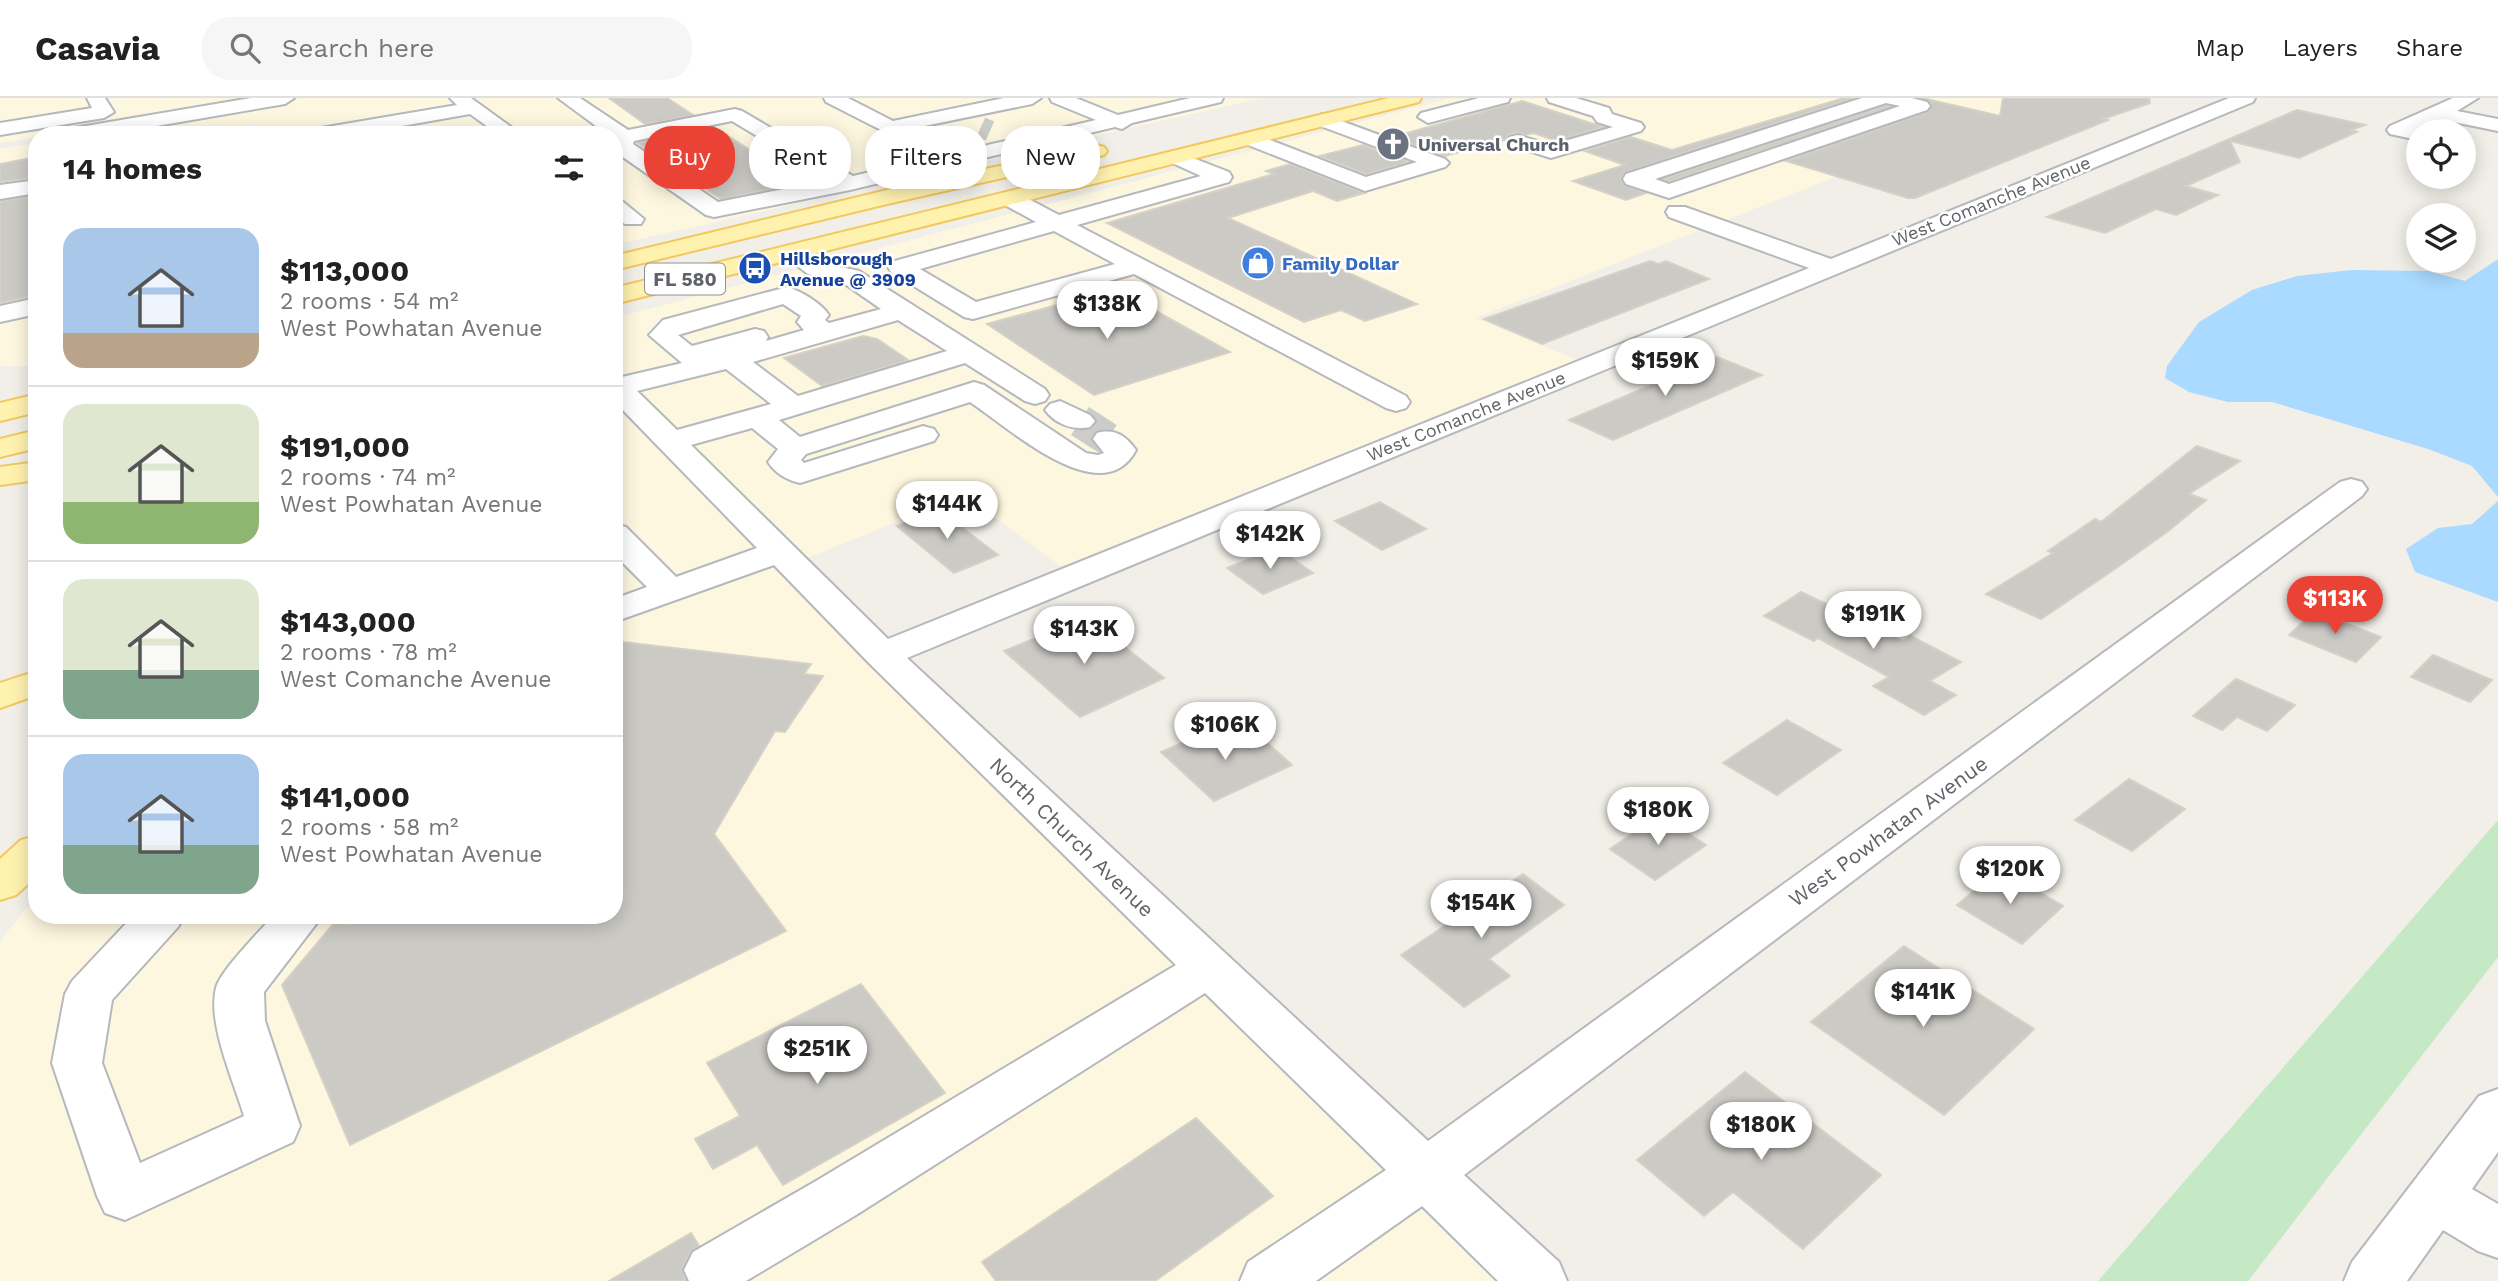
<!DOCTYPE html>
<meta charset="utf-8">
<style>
:root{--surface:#fff;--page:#f6f6f6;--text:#222;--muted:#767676;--line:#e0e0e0;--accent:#ea4335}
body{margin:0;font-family:"Work Sans",sans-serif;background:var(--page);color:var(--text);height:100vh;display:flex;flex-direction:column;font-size:26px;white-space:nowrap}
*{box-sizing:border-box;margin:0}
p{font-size:23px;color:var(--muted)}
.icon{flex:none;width:38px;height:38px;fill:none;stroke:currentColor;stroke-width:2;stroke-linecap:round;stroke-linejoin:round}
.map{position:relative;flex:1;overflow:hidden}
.drawer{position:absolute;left:28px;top:28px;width:595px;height:798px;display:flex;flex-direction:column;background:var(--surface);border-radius:28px;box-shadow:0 4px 18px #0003}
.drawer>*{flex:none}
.banner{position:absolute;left:644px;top:28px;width:665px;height:63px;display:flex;gap:14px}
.controls{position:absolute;left:2406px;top:21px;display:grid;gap:14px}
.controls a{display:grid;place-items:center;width:70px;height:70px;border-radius:50%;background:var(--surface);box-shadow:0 4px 18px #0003;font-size:35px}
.price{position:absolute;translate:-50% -60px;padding:0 16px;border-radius:24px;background:#fff;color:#222;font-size:23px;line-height:46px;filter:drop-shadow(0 2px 4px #0008)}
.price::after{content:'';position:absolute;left:50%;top:42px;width:21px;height:16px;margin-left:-10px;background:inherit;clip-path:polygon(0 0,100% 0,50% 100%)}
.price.active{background:var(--accent);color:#fff}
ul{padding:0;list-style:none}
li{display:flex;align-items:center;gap:21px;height:175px;padding:0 35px}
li+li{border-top:2px solid var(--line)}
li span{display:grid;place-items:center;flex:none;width:196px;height:140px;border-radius:21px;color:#555}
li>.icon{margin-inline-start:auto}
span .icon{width:84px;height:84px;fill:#fffc;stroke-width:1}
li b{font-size:30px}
h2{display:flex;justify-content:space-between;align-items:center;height:84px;padding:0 35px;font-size:30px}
.chip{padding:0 24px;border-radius:28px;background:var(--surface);box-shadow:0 4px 18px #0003;font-size:24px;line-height:63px}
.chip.active{background:var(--accent);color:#fff}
header{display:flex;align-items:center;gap:42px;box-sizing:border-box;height:98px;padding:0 35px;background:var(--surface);border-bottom:2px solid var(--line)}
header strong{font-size:33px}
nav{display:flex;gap:38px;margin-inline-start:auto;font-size:24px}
.search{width:490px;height:63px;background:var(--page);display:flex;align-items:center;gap:18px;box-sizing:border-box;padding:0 24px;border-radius:28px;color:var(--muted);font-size:26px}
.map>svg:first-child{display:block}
.commercial{fill:#fef7e0}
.green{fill:#c5e8c5}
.water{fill:#aadaff}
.building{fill:#cccac5;stroke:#d6d1c6;stroke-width:2}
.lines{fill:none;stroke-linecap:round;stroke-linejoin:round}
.minor-tunnel-far1{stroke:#ccccc8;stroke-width:21;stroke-dasharray:21 10;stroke-linecap:butt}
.minor-tunnel{stroke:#ccccc8;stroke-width:33;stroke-dasharray:33 17;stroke-linecap:butt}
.minor-casing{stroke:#b5b8bc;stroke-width:4}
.major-casing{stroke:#f2c960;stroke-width:4}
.minor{fill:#fff;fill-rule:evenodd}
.major{fill:#fff2af;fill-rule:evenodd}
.labels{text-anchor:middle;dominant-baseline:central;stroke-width:5;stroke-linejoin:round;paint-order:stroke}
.far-worship-label{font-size:18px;font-weight:bold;fill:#5b616d;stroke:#fff;text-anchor:start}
.far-street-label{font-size:18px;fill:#5f6368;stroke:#fff}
.far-transit-label{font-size:18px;font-weight:bold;fill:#164399;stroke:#fff;text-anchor:start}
.far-shop-label{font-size:18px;font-weight:bold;fill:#366cbe;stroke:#fff;text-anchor:start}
.shield{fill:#fff;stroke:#8f9295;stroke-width:2}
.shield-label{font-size:19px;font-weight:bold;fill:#5f6368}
.street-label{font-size:21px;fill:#5f6368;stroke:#fff}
</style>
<header>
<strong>Casavia</strong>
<div class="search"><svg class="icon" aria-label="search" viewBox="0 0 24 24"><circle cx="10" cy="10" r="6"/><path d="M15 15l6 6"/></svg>Search here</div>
<nav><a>Map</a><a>Layers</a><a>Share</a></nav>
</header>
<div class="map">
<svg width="2498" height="1183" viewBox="0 0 2498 1183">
<rect width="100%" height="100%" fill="#f1efe8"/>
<g class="commercial">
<path d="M0,0H268L37,37V39L0,45Z"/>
<path d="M302,0H1262L614,147V37H86Z"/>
<path d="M1451,0H2047L1904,52L1476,220L1577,262L1063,470L964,396L808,460L614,269V220Z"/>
<path d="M37,45V268H0V51Z"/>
<path d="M614,305L855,554L1501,1183H0V844L21,816L37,801V817H614Z"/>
</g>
<path class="green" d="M2498,722V859L2248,1183H2098Z"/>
<g class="water">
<path d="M2498,161V399L2472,368L2428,351L2272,304H2228L2189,294L2165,280L2167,268L2199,224L2252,192L2297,178L2351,172L2428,173L2465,183Z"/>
<path d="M2498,403V504L2415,474L2406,451L2438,430L2472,426Z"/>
</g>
<g class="building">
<path d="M609,0H667L693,17L645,26Z"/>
<path d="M1844,0H1853L1625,74L1621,80L1624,87L1646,95L1626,102L1573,83L1625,67L1585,53L1631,39L1672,52Z"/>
<path d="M1922,0L2000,18L2003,0H2149L2150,5L2103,21L2108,22L1915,100H1908L1786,63L1928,14L1932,6Z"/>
<path d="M1522,3L1603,29L1556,43L1534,35L1525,37L1516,34L1509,36L1505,42L1445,58L1393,39Z"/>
<path d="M1886,8L1890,9L1669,83L1663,81Z"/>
<path d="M2297,12L2365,27L2351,32L2357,34L2299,60L2230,43L2240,64L2186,88L2218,97L2176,117L2156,111L2105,135L2047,119Z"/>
<path d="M714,29L802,85L721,101L638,45Z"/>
<path d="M1363,47L1409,64L1366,76L1320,58Z"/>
<path d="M37,59V79L0,84V66Z"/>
<path d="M1290,66L1364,95L1337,103L1313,93L1228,120L1417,206L1365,223L1341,212L1304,224L1107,125L1274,76L1266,73Z"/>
<path d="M37,98V197L0,205V103Z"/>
<path d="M1650,163L1659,166L1666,163L1709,181L1542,246L1484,221Z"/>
<path d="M1116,191L1230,254L1094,297L987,226Z"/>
<path d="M863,238L877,241L908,262L822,288L784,260Z"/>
<path d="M1717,259L1762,277L1613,342L1569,322Z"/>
<path d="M2197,348L2240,363L2189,396L2206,402L2167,434L2112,473L2041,521L1986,496L2053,455L2048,453L2095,421L2101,424Z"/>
<path d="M1380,404L1426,431L1382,452L1335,423Z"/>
<path d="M939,412L998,457L954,475L897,428Z"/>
<path d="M1277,450L1313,475L1263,496L1227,470Z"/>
<path d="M1801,494L1903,543L1911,538L1961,564L1930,583L1956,597L1924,617L1873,588L1889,579L1818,540L1814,543L1764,518Z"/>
<path d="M2315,513L2381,539L2356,564L2289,537Z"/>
<path d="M1087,519L1164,580L1080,619L1004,553Z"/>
<path d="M614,543L811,566L804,576L823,578L785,634L775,633L714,736L786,833L350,1047L282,887L334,825L351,826L358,817H614Z"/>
<path d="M2433,557L2492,582L2470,604L2411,579Z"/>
<path d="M2236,581L2295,607L2267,633L2237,619L2222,632L2193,618Z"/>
<path d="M1787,622L1841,652L1777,697L1723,665Z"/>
<path d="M1213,631L1230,646L1256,635L1292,667L1214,703L1161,654Z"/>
<path d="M2129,681L2185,711L2132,753L2075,722Z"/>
<path d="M1660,717L1706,747L1655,782L1610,751Z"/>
<path d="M2000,771L2063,808L2022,846L1957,807Z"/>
<path d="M1523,776L1564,807L1489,861L1510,878L1464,909L1401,857Z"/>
<path d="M1904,848L2034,931L1944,1017L1811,924Z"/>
<path d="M861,886L945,995L783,1087L757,1047L713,1071L695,1041L740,1018L707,965Z"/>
<path d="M1745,974L1881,1077L1803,1151L1733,1094L1704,1118L1637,1062Z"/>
<path d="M1196,1020L1273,1098L1155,1183H996L982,1164Z"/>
<path d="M691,1135L699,1148L691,1153L682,1171L686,1183H609Z"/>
</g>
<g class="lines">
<path class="minor-tunnel-far1" d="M981,29L990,33"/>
<path class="minor-tunnel" d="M1080,323L1108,341"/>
<defs>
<g id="minor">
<path d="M87,0H105L114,14L104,20L0,37V25L92,10Z"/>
<path d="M251,0H294L285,6L104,37H58L68,31Z"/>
<path d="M450,0H471L522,37H499L470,16L351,37H305L315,31L457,7Z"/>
<path d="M558,0H580L628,32L735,11L742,13L853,78L934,59L826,4L824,0H848L893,23L1004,0H1041L1032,6L910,31L957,54L1096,22L1052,4L1050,0H1076L1118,17L1190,0H1223L1221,4L1132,25L1122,31L1115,29L850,92L714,119L706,117L620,57L614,49V37H608ZM732,23L830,82L718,104L633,46L634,43Z"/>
<path d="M1479,0H1510L1508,4L1428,25L1418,19L1421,15Z"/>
<path d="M1547,0H1576L1609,10L1612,16L1641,25L1644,29L1641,33L1551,60L1510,47L1507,43L1510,39L1517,37L1551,47L1613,29L1597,24L1593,18L1549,4Z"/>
<path d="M1862,0H1912L1927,4L1930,8L1927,12L1669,100L1626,86L1623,81L1626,76ZM1886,5L1900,8L1669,86L1655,81Z"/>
<path d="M2229,0H2255L2253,4L907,560L1428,1043L2340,384L2351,381L2362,384L2367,391L2362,398L1464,1077L1559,1164L1567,1183H1498L1422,1108L1316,1183H1240L1248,1164L1386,1072L1205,895L856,1117L746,1183H689L684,1172L693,1154L816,1083L1176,867L869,565L774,467L614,524V501L647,489L614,456V426L626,429L676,479L757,450L614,303V278L622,279L682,265L649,237L663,222L787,189C801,193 821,205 829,217L825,222L829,225L881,211L842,184L808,176L780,155L784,150C802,145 809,159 825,165C835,169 848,170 859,173L1045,291L1049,297L1045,303L1035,306L1025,303L965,265L779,322L800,339L974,284L984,287L1086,355L1098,357L1104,355L1093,341L1097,335C1115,330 1126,338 1136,352C1102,416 1008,329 970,304L806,356L801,362L804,365L923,328L934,331L938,337L934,343L800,385C787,382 775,375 768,364L778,351L752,330L691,347L888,541L1809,170L1669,119L1666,114L1669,109H1685L1831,161ZM783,206L801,218L797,224L804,232L766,243L768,239L764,233L755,231L692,248L678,237ZM898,222L947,253L798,298L753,264ZM726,271L771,306L677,332L637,293Z"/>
<path d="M2453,0H2478L2457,13L2498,21V33L2439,21L2418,30L2426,33H2418V42L2390,36L2387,32L2390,28Z"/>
<path d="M1322,16L1445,61L1449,65L1445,69L1365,93L1243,45L1240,41L1243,37H1257L1366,79L1417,64L1315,26L1312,22Z"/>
<path d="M1175,53L1229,74L1232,79L1229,84L1077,127L1406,298L1410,304L1406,310L1396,313L1386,310L1134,176L973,221L964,219L891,174L888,169L891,164L1036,124L1003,106L1000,101L1003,96H1019L1059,117L1201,78L1168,63L1165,59L1168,55ZM1054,133L1115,166L976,204L920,171Z"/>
<path d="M37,82V95L0,101V87Z"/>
<path d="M614,101L622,103L644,121L641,126H625L614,118Z"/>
<path d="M37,200V216L0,224V208Z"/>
<path d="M1060,303L1090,317L1095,323L1090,329C1074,333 1055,326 1045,312L1050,306Z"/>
<path d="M134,817H185L178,829L112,902L102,965L140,1065L244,1018C234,984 207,925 216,890C220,873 260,833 274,817H323L264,894L265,923L300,1028L293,1044L125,1122L105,1115L97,1098L52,965L65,896L72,883Z"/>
<path d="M2498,991V1054L2472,1091L2498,1106V1160L2478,1153L2443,1132L2407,1183H2344L2352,1164L2479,998Z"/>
</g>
<g id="major">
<path d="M1389,0H1421L1419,4L614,206V190Z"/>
<path d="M1097,47L1104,49L1107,53L1104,57L887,106L614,172V158L887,92Z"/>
<path d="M37,296V314L0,323V305Z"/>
<path d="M37,332V350L0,359V341Z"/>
<path d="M37,364V382L0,387V369Z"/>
<path d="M37,573V597L0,610V585Z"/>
<path d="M37,738V778L16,797L0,802V761L21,742Z"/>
</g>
</defs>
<use href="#minor" class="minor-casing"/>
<use href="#major" class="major-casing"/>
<use href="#minor" class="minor"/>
<use href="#major" class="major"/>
</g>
<defs>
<symbol id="church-disc" viewBox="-11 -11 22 22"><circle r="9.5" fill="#6b7280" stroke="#fff"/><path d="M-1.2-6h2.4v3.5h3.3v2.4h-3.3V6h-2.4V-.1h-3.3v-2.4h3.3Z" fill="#fff"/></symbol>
<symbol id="shop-disc" viewBox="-11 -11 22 22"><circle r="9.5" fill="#3f7fe0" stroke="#fff"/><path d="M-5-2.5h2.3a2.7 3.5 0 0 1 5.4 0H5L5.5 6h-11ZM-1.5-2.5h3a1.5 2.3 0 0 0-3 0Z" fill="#fff"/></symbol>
<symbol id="bus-disc" viewBox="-11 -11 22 22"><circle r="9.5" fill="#1a4fb4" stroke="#fff"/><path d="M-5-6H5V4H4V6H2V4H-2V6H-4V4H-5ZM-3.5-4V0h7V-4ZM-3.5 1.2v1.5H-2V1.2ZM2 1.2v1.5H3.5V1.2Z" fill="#fff"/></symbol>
</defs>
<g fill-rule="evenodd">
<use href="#church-disc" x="1374" y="27" width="38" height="38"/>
<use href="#shop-disc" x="1239" y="146" width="38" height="38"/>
<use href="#bus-disc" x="736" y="151" width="38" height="38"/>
</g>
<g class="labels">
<g class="far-worship-label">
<text x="1418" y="46">Universal Church</text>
</g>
<g class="far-street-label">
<text transform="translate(1991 103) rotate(-22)">West Comanche Avenue</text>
<text transform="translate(1466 318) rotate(-22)">West Comanche Avenue</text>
</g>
<g class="far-transit-label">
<text x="780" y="160">Hillsborough<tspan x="780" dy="21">Avenue @ 3909</tspan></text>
</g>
<g class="far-shop-label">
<text x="1282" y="165">Family Dollar</text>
</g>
<rect class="shield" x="645" y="165.5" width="80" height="31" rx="5"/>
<g class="shield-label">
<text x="685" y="181">FL 580</text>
</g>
<g class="street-label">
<text transform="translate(1888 733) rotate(-36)">West Powhatan Avenue</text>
<text transform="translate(1072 739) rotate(44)">North Church Avenue</text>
</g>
</g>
</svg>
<div class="controls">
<a><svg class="icon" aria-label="locate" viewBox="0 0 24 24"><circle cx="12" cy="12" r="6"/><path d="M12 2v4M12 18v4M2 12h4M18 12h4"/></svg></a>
<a><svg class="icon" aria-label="layers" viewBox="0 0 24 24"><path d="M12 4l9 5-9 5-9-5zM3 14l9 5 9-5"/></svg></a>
</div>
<b class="price" style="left:1107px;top:243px">$138K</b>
<b class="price" style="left:1665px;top:300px">$159K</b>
<b class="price" style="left:947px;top:443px">$144K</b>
<b class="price" style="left:1270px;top:473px">$142K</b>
<b class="price active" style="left:2335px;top:538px">$113K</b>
<b class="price" style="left:1873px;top:553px">$191K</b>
<b class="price" style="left:1084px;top:568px">$143K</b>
<b class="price" style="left:1225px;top:664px">$106K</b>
<b class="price" style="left:1658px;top:749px">$180K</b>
<b class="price" style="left:2010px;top:808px">$120K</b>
<b class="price" style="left:1481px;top:842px">$154K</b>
<b class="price" style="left:1923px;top:931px">$141K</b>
<b class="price" style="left:817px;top:988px">$251K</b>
<b class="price" style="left:1761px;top:1064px">$180K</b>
<div class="banner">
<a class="chip active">Buy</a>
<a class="chip">Rent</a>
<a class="chip">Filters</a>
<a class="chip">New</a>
</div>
<section class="drawer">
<h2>14 homes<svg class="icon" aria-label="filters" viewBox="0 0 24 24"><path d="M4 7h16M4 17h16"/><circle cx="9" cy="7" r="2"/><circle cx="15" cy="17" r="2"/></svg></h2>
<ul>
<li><span style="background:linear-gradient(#a9c7e8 75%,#b9a48a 0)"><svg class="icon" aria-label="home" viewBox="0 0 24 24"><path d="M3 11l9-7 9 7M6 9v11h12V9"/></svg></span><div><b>$113,000</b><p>2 rooms · 54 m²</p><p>West Powhatan Avenue</p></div></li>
<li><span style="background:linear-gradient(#dfe7d0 70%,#8fb573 0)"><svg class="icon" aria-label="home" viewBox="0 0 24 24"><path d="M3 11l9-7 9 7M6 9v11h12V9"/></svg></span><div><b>$191,000</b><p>2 rooms · 74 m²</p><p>West Powhatan Avenue</p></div></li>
<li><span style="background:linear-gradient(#dfe7d0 65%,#7fa58c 0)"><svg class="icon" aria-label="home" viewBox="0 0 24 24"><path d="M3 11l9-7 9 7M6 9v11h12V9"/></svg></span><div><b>$143,000</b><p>2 rooms · 78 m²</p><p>West Comanche Avenue</p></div></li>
<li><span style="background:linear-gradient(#a9c7e8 65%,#7fa58c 0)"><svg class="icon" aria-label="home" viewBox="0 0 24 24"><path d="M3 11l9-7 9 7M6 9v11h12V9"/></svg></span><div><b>$141,000</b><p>2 rooms · 58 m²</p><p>West Powhatan Avenue</p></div></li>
</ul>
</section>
</div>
